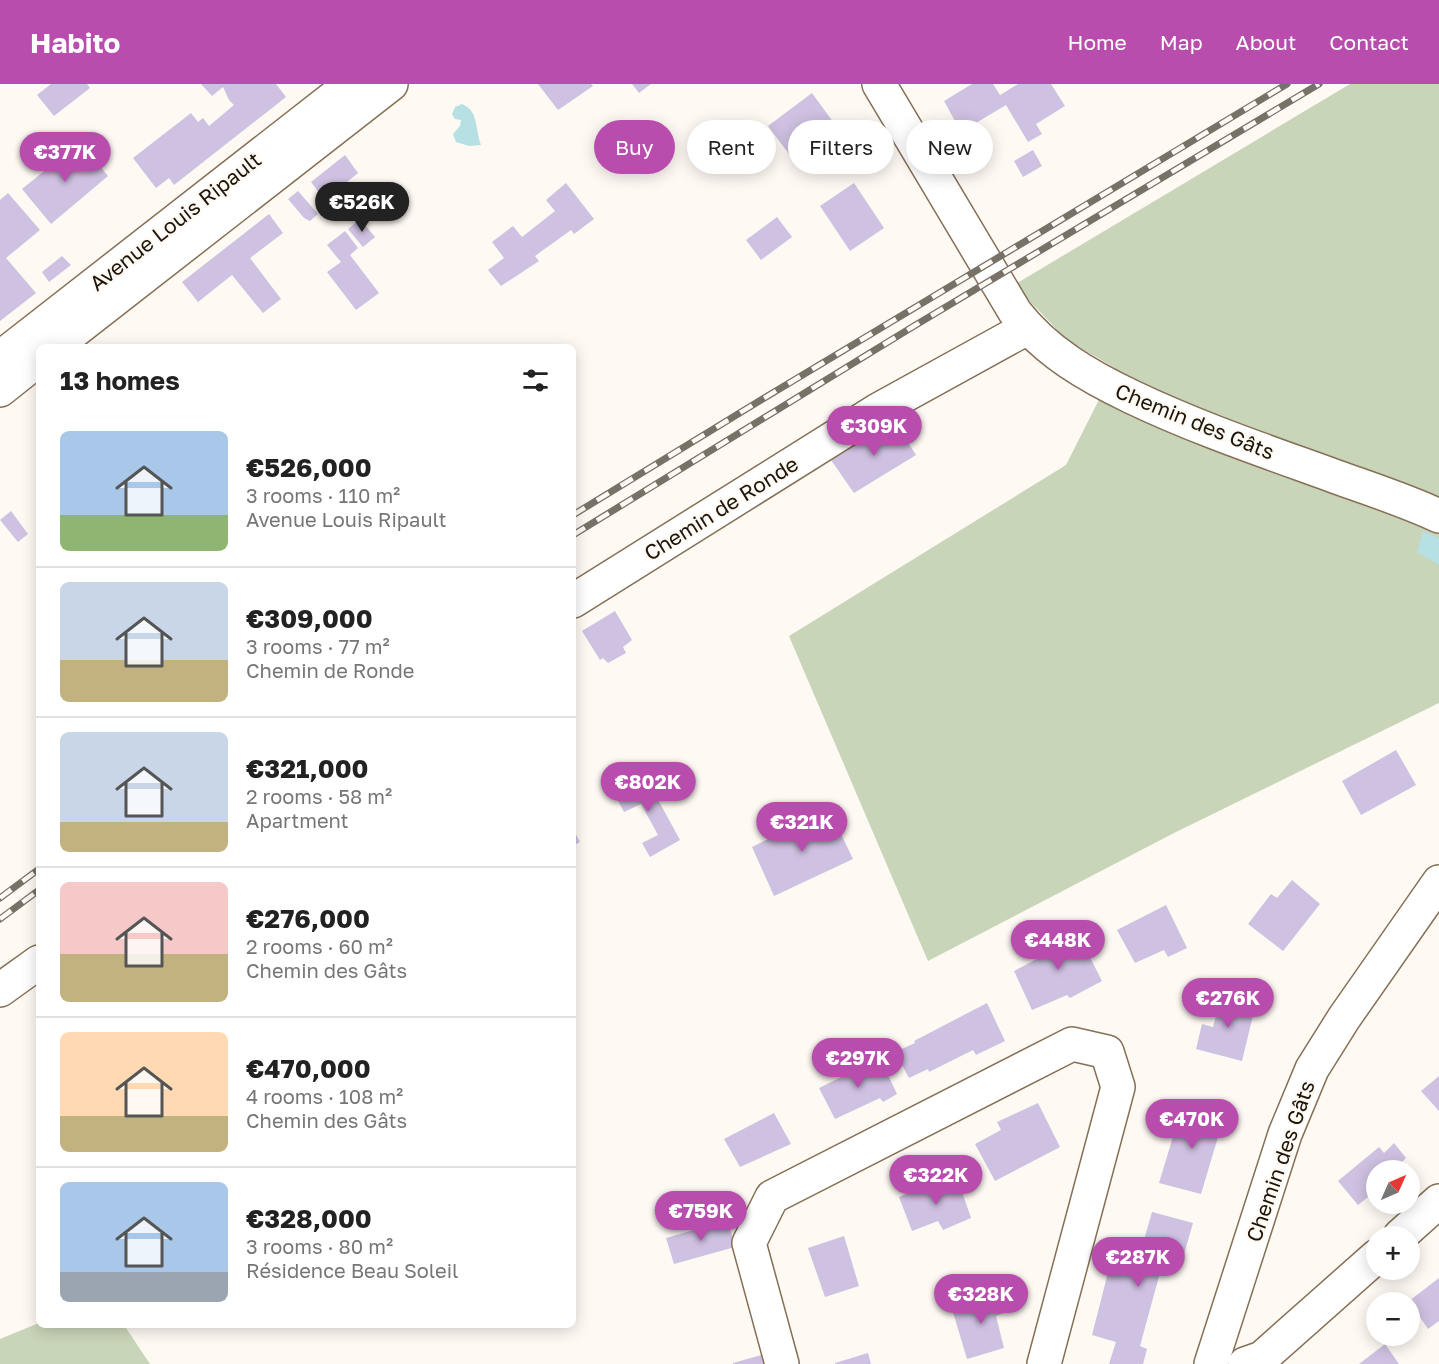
<!DOCTYPE html>
<meta charset="utf-8">
<style>
:root{--surface:#fff;--page:#f2f2f2;--text:#222;--muted:#767676;--line:#e0e0e0;--accent:#b94dae}
body{margin:0;font-family:"Golos Text",sans-serif;background:var(--page);color:var(--text);height:100vh;display:flex;flex-direction:column;font-size:22px;white-space:nowrap}
*{box-sizing:border-box;margin:0}
p{font-size:20px;color:var(--muted)}
.icon{flex:none;width:33px;height:33px;fill:none;stroke:currentColor;stroke-width:2;stroke-linecap:round;stroke-linejoin:round}
.map{position:relative;flex:1;overflow:hidden}
.sheet{position:absolute;left:36px;top:260px;width:540px;height:984px;display:flex;flex-direction:column;background:var(--surface);border-radius:9px;box-shadow:0 3px 15px #0003}
.sheet>*{flex:none}
.guide{position:absolute;left:594px;top:36px;width:570px;height:54px;display:flex;gap:12px}
.needle{width:39px;rotate:45deg}
.tools{position:absolute;left:1366px;top:1076px;display:grid;gap:12px}
.tools a{display:grid;place-items:center;width:54px;height:54px;border-radius:50%;background:var(--surface);box-shadow:0 3px 15px #0003;font-size:30px}
.price{position:absolute;translate:-50% -51px;padding:0 14px;border-radius:21px;background:var(--accent);color:#fff;font-size:20px;line-height:39px;filter:drop-shadow(0 2px 3px #0008)}
.price::after{content:'';position:absolute;left:50%;top:36px;width:18px;height:14px;margin-left:-9px;background:inherit;clip-path:polygon(0 0,100% 0,50% 100%)}
.price.selected{background:#222;color:#fff}
ul{padding:0;list-style:none}
li{display:flex;align-items:center;gap:18px;height:150px;padding:0 24px}
li+li{border-top:2px solid var(--line)}
li span{display:grid;place-items:center;flex:none;width:168px;height:120px;border-radius:9px;color:#555}
li>.icon{margin-inline-start:auto}
span .icon{width:72px;height:72px;fill:#fffc;stroke-width:1}
li b{font-size:26px}
h2{display:flex;justify-content:space-between;align-items:center;height:72px;padding:0 24px;font-size:26px}
.pill{padding:0 21px;border-radius:27px;background:var(--surface);box-shadow:0 3px 15px #0003;font-size:21px;line-height:54px}
.pill.selected{background:var(--accent);color:#fff}
header{display:flex;align-items:center;gap:36px;box-sizing:border-box;height:84px;padding:0 30px;background:var(--accent);color:#fff}
header strong{font-size:28px}
nav{display:flex;gap:33px;margin-inline-start:auto;font-size:21px}
.map>svg:first-child{display:block}
.green{fill:#c9d5b8}
.water{fill:#b6e0e3}
.building{fill:#cfc1e1}
.lines{fill:none;stroke-linecap:round;stroke-linejoin:round}
.minor-casing{stroke:#857056;stroke-width:36}
.primary-casing{stroke:#857056;stroke-width:36}
.minor{stroke:#fff;stroke-width:33}
.primary{stroke:#fff;stroke-width:33}
.rail-casing{stroke:#777168;stroke-width:7}
.rail{stroke:#fef9f3;stroke-width:4.5;stroke-dasharray:14;stroke-linecap:butt}
.labels{text-anchor:middle;dominant-baseline:central;stroke-width:4.5;stroke-linejoin:round;paint-order:stroke}
.street-label{font-size:21px;fill:#1d150a;stroke:#fef9f3}
</style>
<header>
<strong>Habito</strong>
<nav><a>Home</a><a>Map</a><a>About</a><a>Contact</a></nav>
</header>
<div class="map">
<svg width="1439" height="1280" viewBox="0 0 1439 1280">
<rect width="100%" height="100%" fill="#fef9f3"/>
<g class="green">
<path d="M1350,0H1439V619L1174,749L928,877L789,552L1066,381L1115,284L1067,256L1014,201Z"/>
<path d="M39,1239L124,1241L150,1280H0V1255Z"/>
</g>
<g class="water">
<path d="M462,20C479,27 475,45 481,61L469,62L456,58L453,50L460,42L461,36L455,35L452,30L455,23Z"/>
<path d="M1423,447L1439,454V481L1417,468Z"/>
</g>
<g class="building">
<path d="M51,0H87L90,4L54,32L37,11Z"/>
<path d="M201,0H276L286,13L174,101L169,94L156,104L133,74L191,29L198,38L203,34L209,42L234,21L229,16L223,3L212,12Z"/>
<path d="M538,0H591L593,2L558,26Z"/>
<path d="M632,0H651L639,9Z"/>
<path d="M972,0H993L1000,11L1018,0H1051L1065,22L1036,40L1042,50L1028,58L1006,21L961,48L944,17Z"/>
<path d="M812,9L839,46L795,78L768,42Z"/>
<path d="M80,58L108,92L51,140L22,105Z"/>
<path d="M1033,66L1042,82L1023,93L1014,77Z"/>
<path d="M345,71L358,89L332,110L329,106L321,111L311,98Z"/>
<path d="M566,99L594,135L574,150L571,146L535,172L539,177L501,202L488,186L504,174L492,158L513,142L522,153L555,127L546,116Z"/>
<path d="M854,99L884,144L850,167L820,122Z"/>
<path d="M298,107L318,130L310,137L304,134L288,115Z"/>
<path d="M8,109L40,146L6,174L36,209L0,237V116Z"/>
<path d="M269,130L283,149L250,174L281,215L263,229L232,191L198,218L182,198Z"/>
<path d="M777,133L792,153L761,176L746,156Z"/>
<path d="M360,135L375,153L363,163L348,145Z"/>
<path d="M345,147L358,164L350,171L379,209L356,226L327,188L341,178L327,161Z"/>
<path d="M62,172L71,181L49,198L42,188Z"/>
<path d="M894,337L916,371L854,409L831,376Z"/>
<path d="M11,427L28,450L18,458L0,436Z"/>
<path d="M615,527L632,556L623,563L626,569L608,579L603,574L600,576L582,547Z"/>
<path d="M1396,666L1416,701L1361,731L1342,697Z"/>
<path d="M644,690L680,756L650,773L642,759L658,751L641,720L624,728L613,707Z"/>
<path d="M829,725L853,775L774,812L752,763Z"/>
<path d="M573,745L580,758L573,762Z"/>
<path d="M1292,796L1320,820L1283,867L1248,840L1271,810L1277,814Z"/>
<path d="M1166,821L1187,864L1168,873L1164,866L1135,879L1117,846Z"/>
<path d="M1075,844L1102,897L1070,914L1067,911L1032,926L1014,887L1048,869L1043,859Z"/>
<path d="M1222,910L1256,919L1242,977L1196,965L1202,940L1213,943Z"/>
<path d="M987,919L1005,957L976,971L973,966L929,988L928,985L909,994L895,968L915,959L914,957Z"/>
<path d="M880,974L897,1010L883,1018L880,1014L835,1035L819,1004Z"/>
<path d="M1439,992V1027L1421,1007Z"/>
<path d="M1038,1019L1060,1063L995,1097L975,1060L1001,1046L997,1038Z"/>
<path d="M1182,1023L1224,1033L1201,1110L1159,1099Z"/>
<path d="M774,1029L791,1060L740,1083L724,1055Z"/>
<path d="M1394,1059L1406,1074L1396,1084L1398,1086H1377V1106L1358,1121L1338,1097L1379,1063L1384,1069Z"/>
<path d="M958,1096L971,1134L943,1146L938,1137L912,1147L899,1113L925,1102L927,1107Z"/>
<path d="M1152,1128L1193,1139L1182,1177L1173,1174L1169,1187L1161,1185L1140,1262L1147,1265L1143,1280H1109L1116,1258L1092,1251L1112,1173L1137,1180Z"/>
<path d="M728,1136L735,1163L674,1180L666,1154Z"/>
<path d="M844,1152L859,1202L825,1213L808,1164Z"/>
<path d="M1439,1194V1237L1428,1245L1409,1217Z"/>
<path d="M1003,1209L1009,1227L996,1232L1004,1264L967,1275L952,1225Z"/>
<path d="M1385,1260L1399,1280H1359Z"/>
<path d="M868,1269L871,1280H835V1279Z"/>
<path d="M765,1270L767,1280H733V1279Z"/>
</g>
<g class="lines">
<defs>
<g id="minor">
<path d="M879,0L1015,228C1046,268 1088,292 1132,313C1201,346 1274,370 1345,396C1377,407 1409,418 1439,432"/>
<path d="M573,517L878,326L1027,244"/>
<path d="M0,906L39,878"/>
<path d="M1400,1152L1439,1117"/>
<path d="M782,1280L749,1159L772,1113L1072,960L1107,968L1118,1003L1044,1280"/>
<path d="M1211,1280L1285,1050L1312,985L1344,934L1439,798"/>
<path d="M1245,1280L1262,1274L1377,1172"/>
</g>
<g id="primary">
<path d="M55,262L391,0"/>
<path d="M0,274L351,0"/>
<path d="M0,306L39,275"/>
</g>
</defs>
<use href="#minor" class="minor-casing"/>
<use href="#primary" class="primary-casing"/>
<use href="#minor" class="minor"/>
<use href="#primary" class="primary"/>
<defs>
<g id="rail">
<path d="M573,431L756,319L1287,0"/>
<path d="M573,451L914,242L1319,0"/>
<path d="M0,814L39,785"/>
<path d="M0,835L39,806"/>
</g>
</defs>
<use href="#rail" class="rail-casing"/>
<use href="#rail" class="rail"/>
</g>
<g class="labels">
<g class="street-label">
<text transform="translate(175 137) rotate(-38)">Avenue Louis Ripault</text>
<text transform="translate(1195 337) rotate(22)">Chemin des Gâts</text>
<text transform="translate(721 424) rotate(-32)">Chemin de Ronde</text>
<text transform="translate(1280 1077) rotate(-71)">Chemin des Gâts</text>
</g>
</g>
</svg>
<div class="tools">
<a><svg class="needle" viewBox="-14 -14 28 28"><path d="M0-13l5 13h-10z" fill="#e53935"/><path d="M0 13l5-13h-10z" fill="#767676"/></svg></a>
<a>+</a>
<a>−</a>
</div>
<b class="price" style="left:65px;top:99px">€377K</b>
<b class="price selected" style="left:362px;top:149px">€526K</b>
<b class="price" style="left:874px;top:373px">€309K</b>
<b class="price" style="left:648px;top:729px">€802K</b>
<b class="price" style="left:802px;top:769px">€321K</b>
<b class="price" style="left:1058px;top:887px">€448K</b>
<b class="price" style="left:1228px;top:945px">€276K</b>
<b class="price" style="left:858px;top:1005px">€297K</b>
<b class="price" style="left:1192px;top:1066px">€470K</b>
<b class="price" style="left:936px;top:1122px">€322K</b>
<b class="price" style="left:701px;top:1158px">€759K</b>
<b class="price" style="left:1138px;top:1204px">€287K</b>
<b class="price" style="left:981px;top:1241px">€328K</b>
<div class="guide">
<a class="pill selected">Buy</a>
<a class="pill">Rent</a>
<a class="pill">Filters</a>
<a class="pill">New</a>
</div>
<section class="sheet">
<h2>13 homes<svg class="icon" aria-label="filters" viewBox="0 0 24 24"><path d="M4 7h16M4 17h16"/><circle cx="9" cy="7" r="2"/><circle cx="15" cy="17" r="2"/></svg></h2>
<ul>
<li><span style="background:linear-gradient(#a9c7e8 70%,#8fb573 0)"><svg class="icon" aria-label="home" viewBox="0 0 24 24"><path d="M3 11l9-7 9 7M6 9v11h12V9"/></svg></span><div><b>€526,000</b><p>3 rooms · 110 m²</p><p>Avenue Louis Ripault</p></div></li>
<li><span style="background:linear-gradient(#c9d6e8 65%,#c2b280 0)"><svg class="icon" aria-label="home" viewBox="0 0 24 24"><path d="M3 11l9-7 9 7M6 9v11h12V9"/></svg></span><div><b>€309,000</b><p>3 rooms · 77 m²</p><p>Chemin de Ronde</p></div></li>
<li><span style="background:linear-gradient(#c9d6e8 75%,#c2b280 0)"><svg class="icon" aria-label="home" viewBox="0 0 24 24"><path d="M3 11l9-7 9 7M6 9v11h12V9"/></svg></span><div><b>€321,000</b><p>2 rooms · 58 m²</p><p>Apartment</p></div></li>
<li><span style="background:linear-gradient(#f6c9c9 60%,#c2b280 0)"><svg class="icon" aria-label="home" viewBox="0 0 24 24"><path d="M3 11l9-7 9 7M6 9v11h12V9"/></svg></span><div><b>€276,000</b><p>2 rooms · 60 m²</p><p>Chemin des Gâts</p></div></li>
<li><span style="background:linear-gradient(#ffd9b3 70%,#c2b280 0)"><svg class="icon" aria-label="home" viewBox="0 0 24 24"><path d="M3 11l9-7 9 7M6 9v11h12V9"/></svg></span><div><b>€470,000</b><p>4 rooms · 108 m²</p><p>Chemin des Gâts</p></div></li>
<li><span style="background:linear-gradient(#a9c7e8 75%,#9aa5b1 0)"><svg class="icon" aria-label="home" viewBox="0 0 24 24"><path d="M3 11l9-7 9 7M6 9v11h12V9"/></svg></span><div><b>€328,000</b><p>3 rooms · 80 m²</p><p>Résidence Beau Soleil</p></div></li>
</ul>
</section>
</div>
